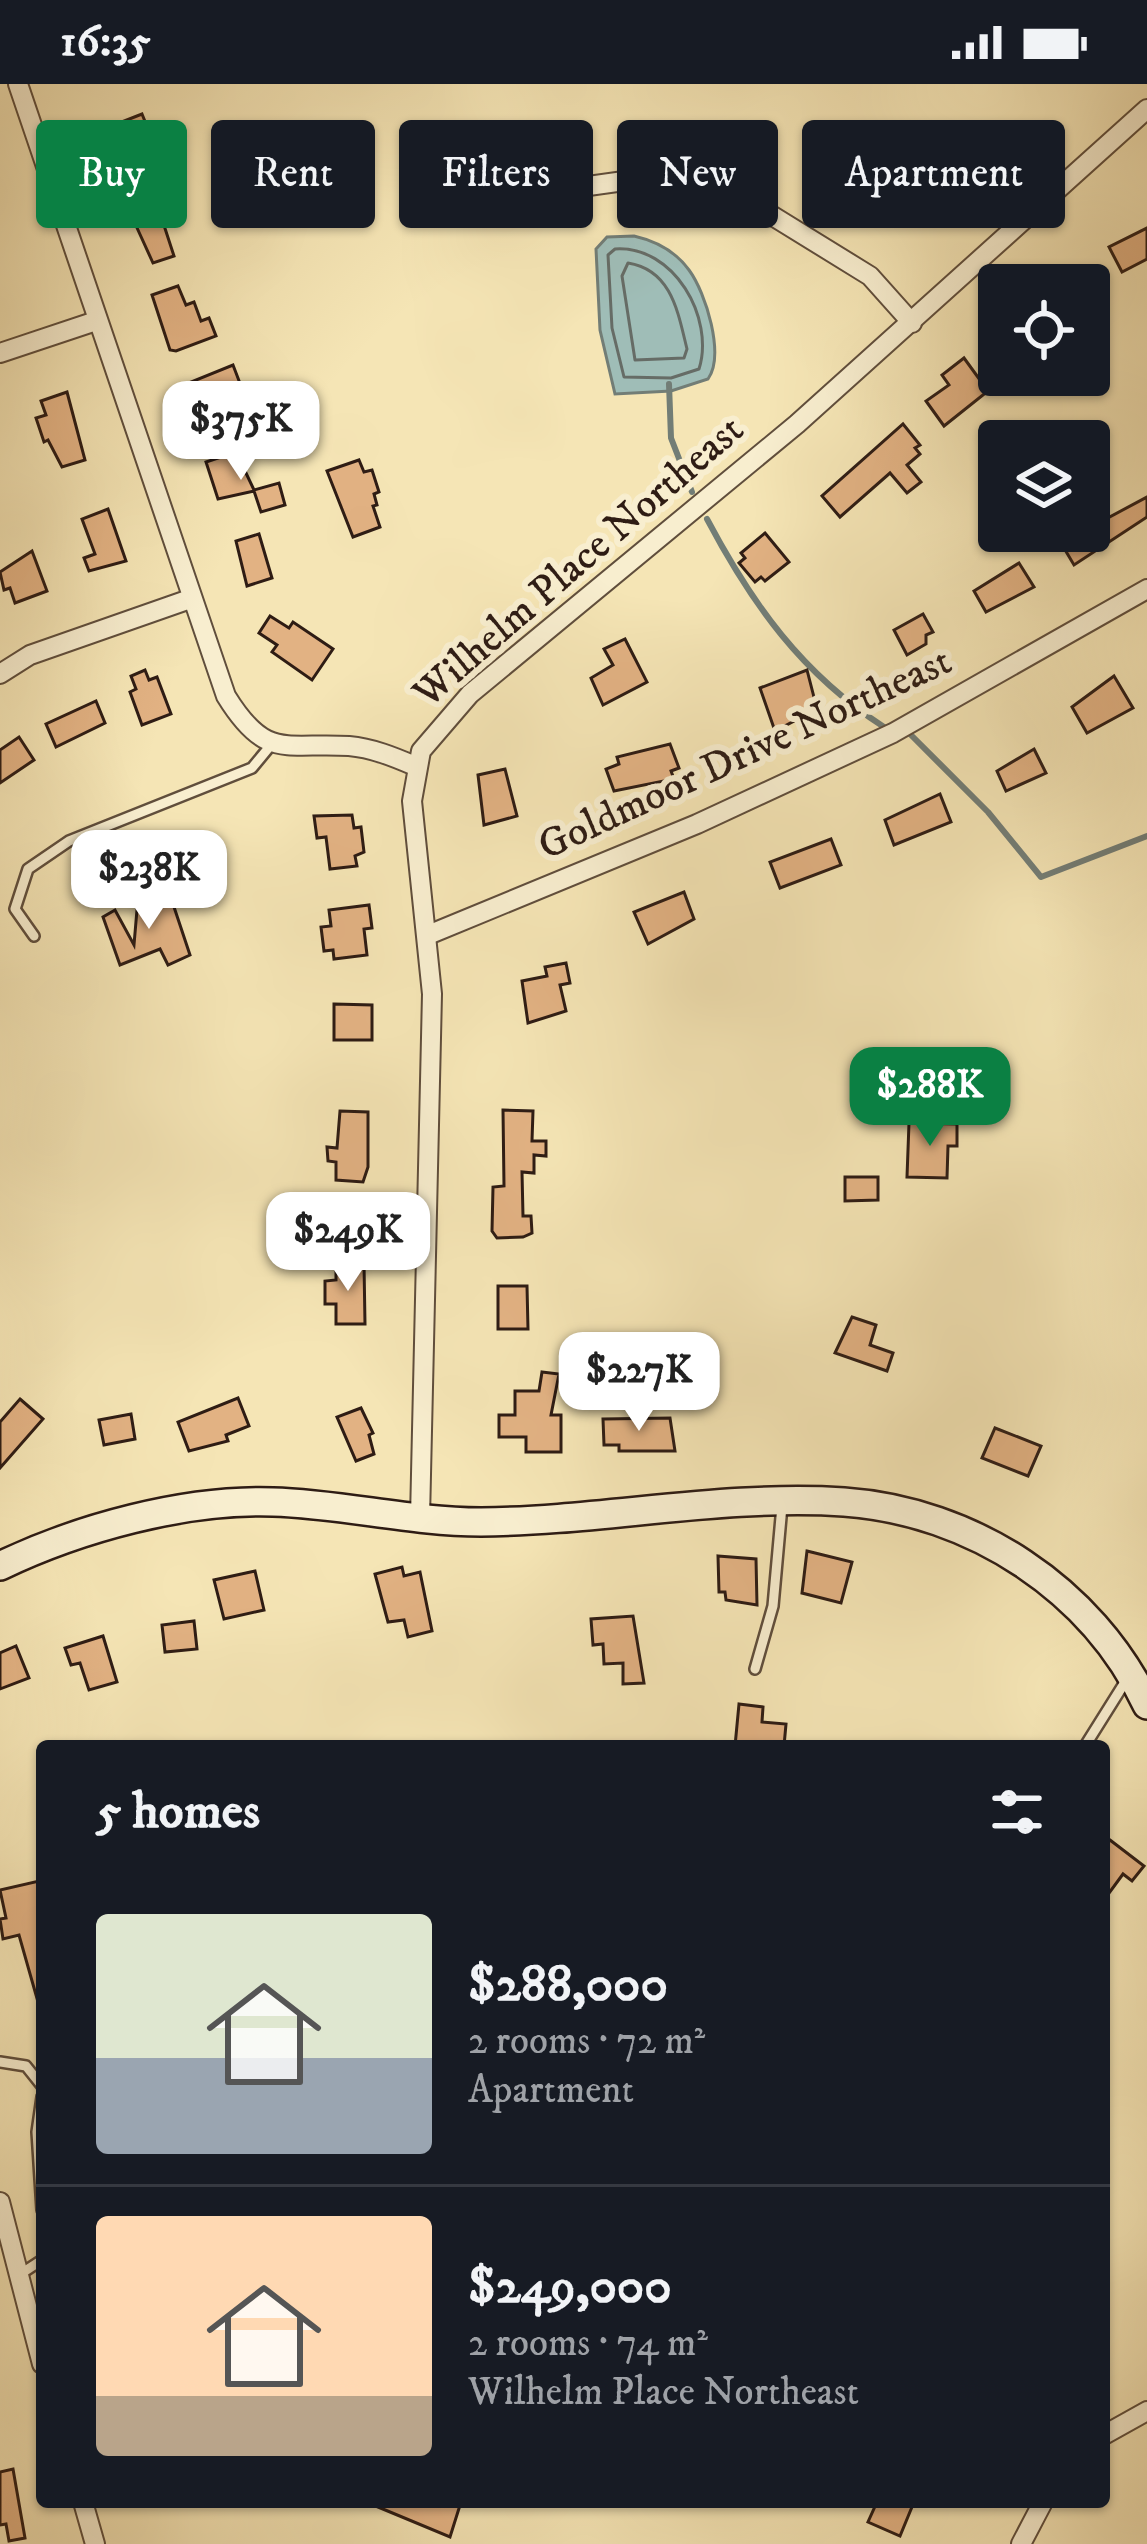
<!DOCTYPE html>
<meta charset="utf-8">
<style>
:root{--surface:#171b24;--page:#20242c;--text:#f1f3f6;--muted:#9ea1a6;--line:#363941;--accent:#0b8043}
body{margin:0;font-family:"IM FELL DW Pica",serif;background:var(--page);color:var(--text);height:100vh;display:flex;flex-direction:column;font-size:45px;white-space:nowrap}
*{box-sizing:border-box;margin:0}
p{font-size:39px;color:var(--muted)}
.icon{flex:none;width:66px;height:66px;fill:none;stroke:currentColor;stroke-width:2;stroke-linecap:round;stroke-linejoin:round}
.map{position:relative;flex:1;overflow:hidden}
.drawer{position:absolute;left:36px;top:1656px;width:1074px;height:768px;display:flex;flex-direction:column;background:var(--surface);border-radius:12px;box-shadow:0 3px 9px #0004}
.drawer>*{flex:none}
.top-card{position:absolute;left:36px;top:36px;width:1077px;height:108px;display:flex;gap:24px}
.tools{position:absolute;left:978px;top:180px;display:grid;gap:24px}
.tools a{display:grid;place-items:center;width:132px;height:132px;border-radius:12px;background:var(--surface);box-shadow:0 3px 9px #0004;font-size:60px}
.price{position:absolute;translate:-50% -102px;padding:0 27px;border-radius:24px;background:#fff;color:#222;font-size:39px;line-height:78px;filter:drop-shadow(0 3px 6px #0008)}
.price::after{content:'';position:absolute;left:50%;top:72px;width:36px;height:27px;margin-left:-18px;background:inherit;clip-path:polygon(0 0,100% 0,50% 100%)}
.price.active{background:var(--accent);color:#fff}
ul{padding:0;list-style:none}
li{display:flex;align-items:center;gap:36px;height:300px;padding:0 60px}
li+li{border-top:3px solid var(--line)}
li span{display:grid;place-items:center;flex:none;width:336px;height:240px;border-radius:12px;color:#555}
li>.icon{margin-inline-start:auto}
span .icon{width:144px;height:144px;fill:#fffc;stroke-width:1}
li b{font-size:51px}
h2{display:flex;justify-content:space-between;align-items:center;height:144px;padding:0 60px;font-size:51px}
.pill{padding:0 42px;border-radius:12px;background:var(--surface);box-shadow:0 3px 9px #0004;font-size:42px;line-height:108px}
.pill.active{background:var(--accent);color:#fff}
.status{display:flex;justify-content:space-between;align-items:center;height:84px;padding:0 60px;background:var(--surface);direction:ltr}
.status svg{height:33px;fill:currentColor}
.map>svg:first-child{display:block}
.water{fill:#9fbdb7;stroke:#727d76;stroke-width:3}
.lines{fill:none;stroke-linecap:round;stroke-linejoin:round}
.shore{stroke:#666c66;stroke-width:3}
.stream{stroke:#727d76;stroke-width:6}
.building{fill:#e2b283;stroke:#2e1c14;stroke-width:3}
.lane-casing{stroke:#604e3c;stroke-width:14}
.street-casing{stroke:#604e3c;stroke-width:22}
.secondary-casing{stroke:#2e1c14;stroke-width:32}
.lane{stroke:#f8eecf;stroke-width:9}
.street{stroke:#f8eecf;stroke-width:18}
.secondary{stroke:#f8eecf;stroke-width:27}
.labels{text-anchor:middle;dominant-baseline:central;stroke-width:12;stroke-linejoin:round;paint-order:stroke}
.street-label{font-size:42px;fill:#2e1c14;stroke:#f8eecf}
</style>
<div class="status"><b>16:35</b><svg viewBox="0 0 49 12"><path d="M0 12V9h3v3zM5 12V6h3v6zM10 12V3h3v9zM15 12V0h3v12zM26 1h20v11H26zM47 4h2v5h-2z"/></svg></div>
<div class="map">
<svg width="1147" height="2460" viewBox="0 0 1147 2460">
<rect width="100%" height="100%" fill="#f5e5b5"/>
<filter id="stains"><feTurbulence type="fractalNoise" baseFrequency=".00167" numOctaves="4"/><feColorMatrix values="0 0 0 0 .2 0 0 0 0 .09 0 0 0 0 .02 0 0 0 .5 -.17"/></filter>
<radialGradient id="worn" r=".72"><stop offset=".6" stop-color="#630" stop-opacity="0"/><stop offset="1" stop-color="#630" stop-opacity=".3"/></radialGradient>
<path class="water" d="M634,152C656,157 676,168 689,186C706,209 725,271 708,295L671,307L615,310L600,246L596,165L607,153Z"/>
<g class="lines">
<g class="shore">
<path d="M615,165C674,161 715,234 699,285L671,294L624,293L612,244L608,171Z"/>
<path d="M628,179C672,186 678,229 687,265L684,274L635,276L622,192Z"/>
</g>
<g class="stream">
<path d="M669,300L671,354L692,408"/>
<path d="M707,435C752,520 802,590 884,643"/>
<path d="M911,651L988,728L1041,793L1147,752"/>
</g>
</g>
<g class="building">
<path d="M142,30L159,72L148,76L155,93L128,105L109,43Z"/>
<path d="M159,126L174,172L153,179L133,135Z"/>
<path d="M1147,144V175L1122,188L1109,163Z"/>
<path d="M178,202L186,221L194,218L201,237L209,234L216,252L176,267L170,266L152,211Z"/>
<path d="M964,274L988,307L944,342L926,317L949,301L942,291Z"/>
<path d="M233,281L241,302L215,311L225,341L197,349L181,302Z"/>
<path d="M67,308L85,376L62,383L48,356L44,358L36,334L46,331L41,317Z"/>
<path d="M903,340L920,361L915,364L920,370L907,381L921,398L907,409L890,389L840,433L822,412Z"/>
<path d="M236,368L254,406L279,399L285,421L261,428L254,407L218,415L206,378Z"/>
<path d="M359,376L364,388L372,386L379,408L374,410L377,421L373,422L380,443L353,453L327,387Z"/>
<path d="M1147,413V433L1074,481L1061,459Z"/>
<path d="M108,425L126,477L89,487L84,474L95,470L82,435Z"/>
<path d="M765,449L789,478L765,497L761,493L755,498L739,479L745,474L741,469Z"/>
<path d="M259,450L272,494L247,502L236,457Z"/>
<path d="M32,467L47,507L15,519L10,504L4,506L0,488Z"/>
<path d="M1019,479L1034,503L986,528L974,507Z"/>
<path d="M923,530L933,548L926,551V560L907,571L894,546Z"/>
<path d="M270,532L289,544L293,538L333,565L312,596L272,568L277,561L259,549Z"/>
<path d="M625,555L647,598L603,621L591,594L613,581L604,565Z"/>
<path d="M145,586L149,596L157,593L171,630L142,641L130,608L136,605L131,592Z"/>
<path d="M807,586L817,625L775,647L760,604Z"/>
<path d="M1114,592L1133,624L1087,649L1072,623Z"/>
<path d="M96,617L105,639L56,663L46,640Z"/>
<path d="M19,653L34,676L0,699V666Z"/>
<path d="M670,660L679,684L671,687L674,695L614,707L606,685L619,680L617,673Z"/>
<path d="M1034,665L1046,689L1006,707L997,687Z"/>
<path d="M505,685L517,732L484,741L478,691Z"/>
<path d="M940,710L951,738L894,761L885,736Z"/>
<path d="M352,731L354,744L361,743L364,768L355,772L357,782L330,785L326,753L317,754L314,732Z"/>
<path d="M831,755L841,781L780,804L770,778Z"/>
<path d="M684,808L694,835L648,860L634,828Z"/>
<path d="M151,812L159,818L171,814L190,871L168,881L160,865L120,881L103,833L115,826L134,861L138,814Z"/>
<path d="M369,821L372,844L364,845L367,871L334,875L333,866L324,867L321,843L331,842L329,826Z"/>
<path d="M566,879L570,899L560,901L566,927L528,939L522,897L547,892L545,883Z"/>
<path d="M334,920L372,921V956H334Z"/>
<path d="M503,1026L533,1027L532,1057H546V1072L534,1071V1089L522,1088L523,1132H531L532,1149L523,1153L497,1154L492,1147L493,1103L504,1102Z"/>
<path d="M340,1027L368,1028V1083L363,1098L336,1096V1078L328,1077L327,1063L337,1064Z"/>
<path d="M909,1039L957,1040V1062H948L947,1094L907,1093Z"/>
<path d="M845,1093H878V1116L845,1117Z"/>
<path d="M364,1180L365,1240H336V1220H325V1197L336,1196V1181Z"/>
<path d="M498,1202H527L528,1245H498Z"/>
<path d="M852,1233L876,1241L870,1261L893,1269L887,1287L835,1269Z"/>
<path d="M542,1288L559,1290L551,1331H561V1368H526V1353H499V1331H515V1307H539Z"/>
<path d="M238,1314L249,1342L226,1351L228,1357L189,1367L178,1338Z"/>
<path d="M20,1315L43,1335L0,1384V1338Z"/>
<path d="M361,1324L373,1349L369,1351L374,1370L356,1377L337,1333Z"/>
<path d="M131,1330L135,1355L104,1361L99,1336Z"/>
<path d="M670,1334L675,1367H619V1361H604L603,1335Z"/>
<path d="M995,1344L1041,1362L1028,1392L982,1374Z"/>
<path d="M807,1467L852,1478L841,1519L802,1509Z"/>
<path d="M718,1472L756,1475L757,1521L726,1516L725,1508H719Z"/>
<path d="M402,1483L404,1492L420,1488L432,1547L408,1553L404,1536L388,1538L375,1490Z"/>
<path d="M255,1487L264,1526L224,1535L214,1496Z"/>
<path d="M633,1532L644,1599L623,1600V1579L604,1580L603,1560L593,1561L591,1535Z"/>
<path d="M194,1537L197,1565L165,1568L162,1541Z"/>
<path d="M103,1552L117,1598L89,1606L80,1579L71,1581L65,1564Z"/>
<path d="M16,1562L29,1594L0,1605V1569Z"/>
<path d="M739,1620L763,1623L762,1638L786,1640L784,1662H735Z"/>
<path d="M1110,1756L1144,1782L1132,1797L1123,1790L1104,1816V1764Z"/>
<path d="M39,1797L42,1918H38L19,1851L3,1855L0,1835L6,1834L0,1806Z"/>
<path d="M13,2385L25,2454L9,2457L6,2440L0,2441V2388Z"/>
<path d="M366,2418H461L450,2453Z"/>
<path d="M877,2418H914L900,2452L868,2438Z"/>
</g>
<g class="lines">
<defs>
<g id="lane">
<path d="M34,852L15,825L28,785L69,757L252,684L271,661"/>
<path d="M755,1585L773,1522L782,1422"/>
<path d="M1085,1662L1127,1595"/>
<path d="M0,1978L26,1982L42,2002"/>
<path d="M42,2013L37,2048L42,2126"/>
<path d="M19,2191L42,2176"/>
</g>
<g id="street">
<path d="M18,0L226,612C266,677 285,658 349,662C372,664 394,673 415,682"/>
<path d="M447,54L500,91L534,100L574,104L667,91L742,113L870,192L912,239"/>
<path d="M0,269L96,237"/>
<path d="M0,590L30,571L190,515"/>
<path d="M428,851L697,740L893,649L1147,505"/>
<path d="M420,1434L432,910L412,717L421,667L470,610L797,340L1147,25"/>
<path d="M0,2118L42,2280"/>
<path d="M1104,2351L1147,2327"/>
<path d="M83,2418L95,2460"/>
<path d="M1021,2460L1043,2418"/>
</g>
<path id="secondary" d="M0,1482C79,1444 185,1415 273,1418C343,1420 411,1438 481,1438C602,1437 724,1410 844,1418C972,1427 1092,1505 1147,1621"/>
</defs>
<use href="#lane" class="lane-casing"/>
<use href="#street" class="street-casing"/>
<use href="#secondary" class="secondary-casing"/>
<use href="#lane" class="lane"/>
<use href="#street" class="street"/>
<use href="#secondary" class="secondary"/>
</g>
<g class="labels">
<g class="street-label">
<text transform="translate(579 478) rotate(-41)">Wilhelm Place Northeast</text>
<text transform="translate(745 670) rotate(-25)">Goldmoor Drive Northeast</text>
</g>
</g>
<rect width="100%" height="100%" filter="url(#stains)"/>
<rect width="100%" height="100%" fill="url(#worn)"/>
</svg>
<div class="tools">
<a><svg class="icon" aria-label="locate" viewBox="0 0 24 24"><circle cx="12" cy="12" r="6"/><path d="M12 2v4M12 18v4M2 12h4M18 12h4"/></svg></a>
<a><svg class="icon" aria-label="layers" viewBox="0 0 24 24"><path d="M12 4l9 5-9 5-9-5zM3 14l9 5 9-5"/></svg></a>
</div>
<b class="price" style="left:241px;top:399px">$375K</b>
<b class="price" style="left:149px;top:848px">$238K</b>
<b class="price active" style="left:930px;top:1065px">$288K</b>
<b class="price" style="left:348px;top:1210px">$249K</b>
<b class="price" style="left:639px;top:1350px">$227K</b>
<div class="top-card">
<a class="pill active">Buy</a>
<a class="pill">Rent</a>
<a class="pill">Filters</a>
<a class="pill">New</a>
<a class="pill">Apartment</a>
</div>
<section class="drawer">
<h2>5 homes<svg class="icon" aria-label="filters" viewBox="0 0 24 24"><path d="M4 7h16M4 17h16"/><circle cx="9" cy="7" r="2"/><circle cx="15" cy="17" r="2"/></svg></h2>
<ul>
<li><span style="background:linear-gradient(#dfe7d0 60%,#9aa5b1 0)"><svg class="icon" aria-label="home" viewBox="0 0 24 24"><path d="M3 11l9-7 9 7M6 9v11h12V9"/></svg></span><div><b>$288,000</b><p>2 rooms · 72 m²</p><p>Apartment</p></div></li>
<li><span style="background:linear-gradient(#ffd9b3 75%,#b9a48a 0)"><svg class="icon" aria-label="home" viewBox="0 0 24 24"><path d="M3 11l9-7 9 7M6 9v11h12V9"/></svg></span><div><b>$249,000</b><p>2 rooms · 74 m²</p><p>Wilhelm Place Northeast</p></div></li>
</ul>
</section>
</div>
